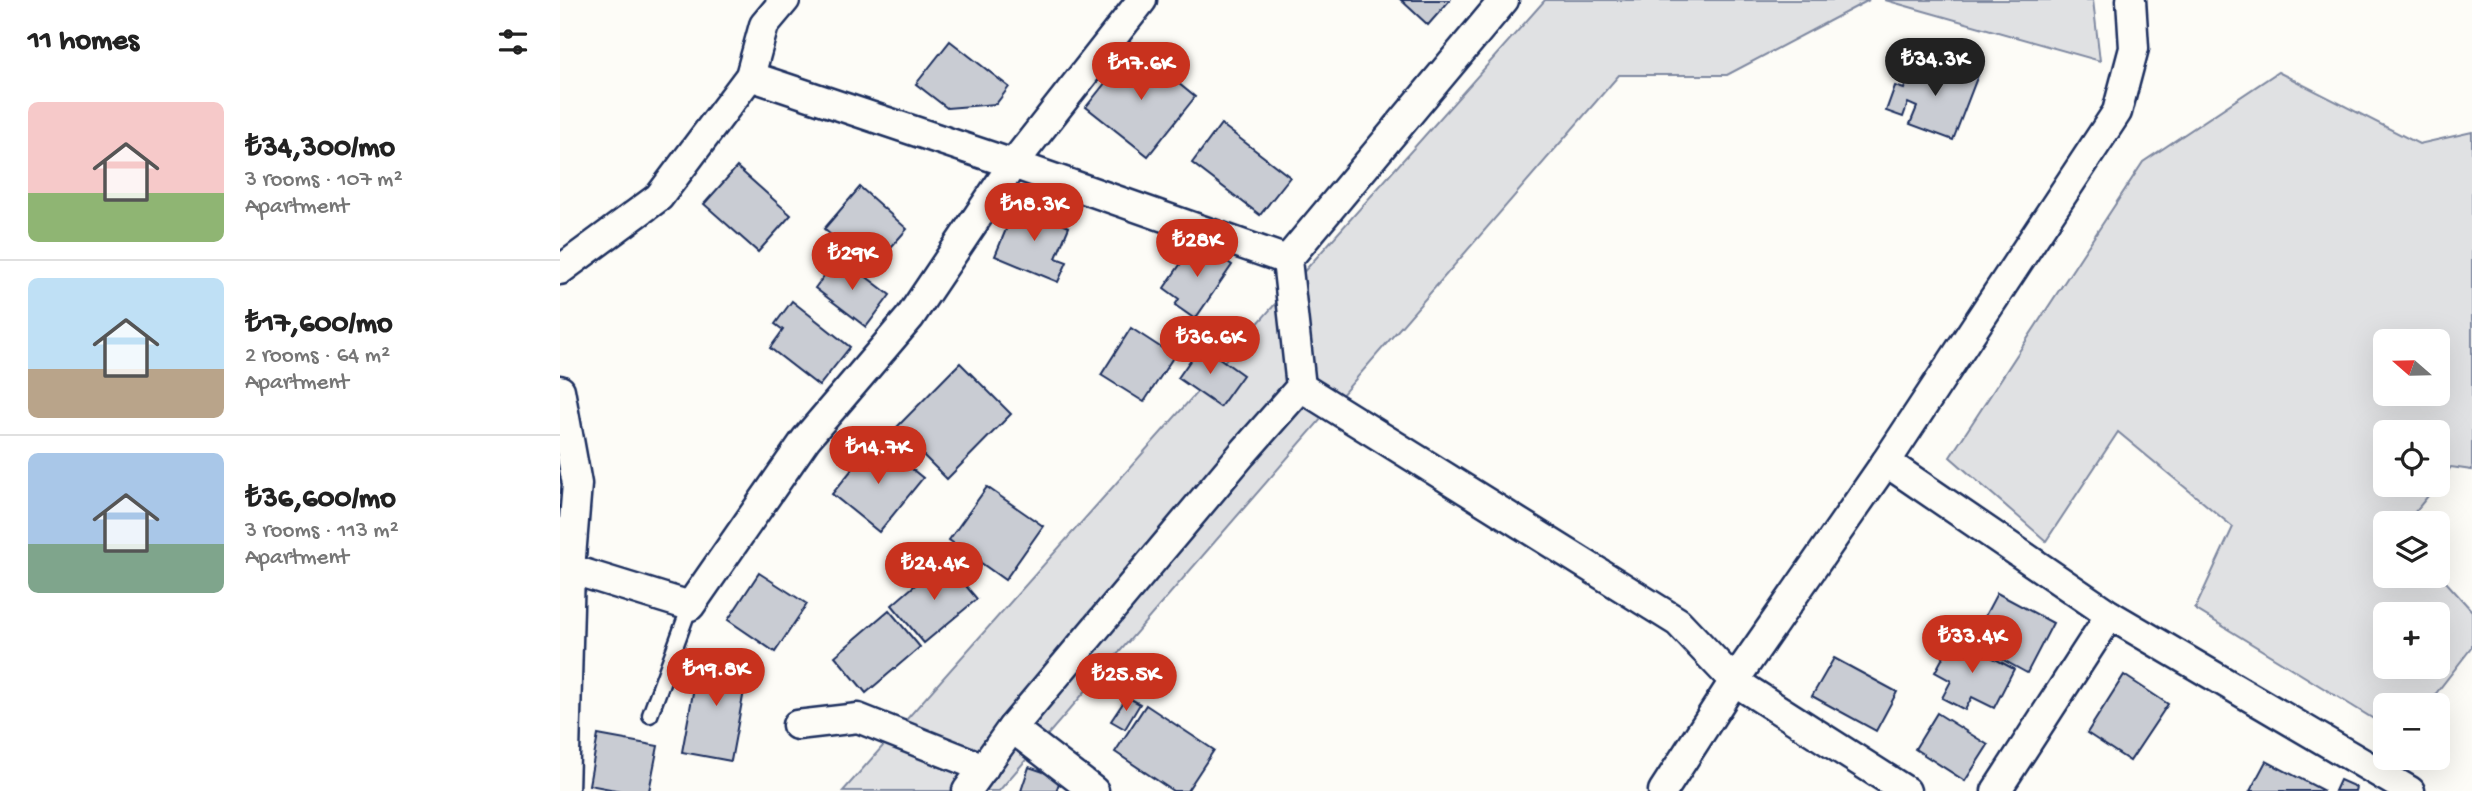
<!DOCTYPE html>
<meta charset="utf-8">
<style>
:root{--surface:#fff;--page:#f6f6f6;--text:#222;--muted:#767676;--line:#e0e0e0;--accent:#c8321e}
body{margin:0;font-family:"Gochi Hand",sans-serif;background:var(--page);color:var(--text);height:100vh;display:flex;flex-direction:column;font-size:26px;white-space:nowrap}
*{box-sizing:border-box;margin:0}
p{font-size:23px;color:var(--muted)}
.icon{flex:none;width:38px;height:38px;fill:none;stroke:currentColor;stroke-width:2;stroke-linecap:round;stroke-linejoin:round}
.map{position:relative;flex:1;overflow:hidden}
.sheet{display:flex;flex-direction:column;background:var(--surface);width:560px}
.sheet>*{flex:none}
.needle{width:46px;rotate:290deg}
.tools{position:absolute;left:1813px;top:329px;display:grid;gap:14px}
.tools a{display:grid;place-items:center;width:77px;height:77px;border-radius:10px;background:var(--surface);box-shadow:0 7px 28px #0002;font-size:35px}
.price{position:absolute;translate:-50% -60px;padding:0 16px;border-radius:24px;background:var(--accent);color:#fff;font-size:23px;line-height:46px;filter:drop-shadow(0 2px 4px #0008)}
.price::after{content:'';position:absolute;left:50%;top:42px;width:21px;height:16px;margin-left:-10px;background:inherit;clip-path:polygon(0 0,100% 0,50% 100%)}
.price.active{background:#222;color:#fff}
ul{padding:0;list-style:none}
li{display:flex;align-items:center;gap:21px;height:175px;padding:0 28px}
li+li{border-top:2px solid var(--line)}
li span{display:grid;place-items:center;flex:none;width:196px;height:140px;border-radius:10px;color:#555}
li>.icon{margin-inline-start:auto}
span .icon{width:84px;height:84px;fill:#fffc;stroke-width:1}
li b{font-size:30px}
h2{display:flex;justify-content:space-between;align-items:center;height:84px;padding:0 28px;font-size:30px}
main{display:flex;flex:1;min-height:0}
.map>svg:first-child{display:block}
.green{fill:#e0e1e3;stroke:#7e88a0;stroke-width:2;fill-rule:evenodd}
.building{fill:#c9ccd3;stroke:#1b2f5e;stroke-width:2}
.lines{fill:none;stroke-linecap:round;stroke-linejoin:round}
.lane-casing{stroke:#1b2f5e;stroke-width:19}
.street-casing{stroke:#1b2f5e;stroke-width:33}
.lane{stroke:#fdfcf7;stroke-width:14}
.street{stroke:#fdfcf7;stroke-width:28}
</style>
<main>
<section class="sheet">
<h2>11 homes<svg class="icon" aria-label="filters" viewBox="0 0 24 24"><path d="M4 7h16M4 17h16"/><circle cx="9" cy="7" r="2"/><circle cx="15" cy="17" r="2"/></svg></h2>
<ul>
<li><span style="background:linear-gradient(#f6c9c9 65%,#8fb573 0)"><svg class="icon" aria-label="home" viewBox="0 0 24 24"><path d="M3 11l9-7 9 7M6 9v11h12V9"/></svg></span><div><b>₺34,300/mo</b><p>3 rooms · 107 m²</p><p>Apartment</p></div></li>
<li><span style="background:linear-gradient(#bfe0f5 65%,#b9a48a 0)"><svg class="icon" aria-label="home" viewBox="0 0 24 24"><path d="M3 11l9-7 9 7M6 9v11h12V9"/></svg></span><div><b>₺17,600/mo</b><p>2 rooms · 64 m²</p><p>Apartment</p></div></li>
<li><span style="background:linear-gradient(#a9c7e8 65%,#7fa58c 0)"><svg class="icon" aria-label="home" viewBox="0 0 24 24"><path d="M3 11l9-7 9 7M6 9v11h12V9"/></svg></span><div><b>₺36,600/mo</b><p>3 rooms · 113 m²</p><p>Apartment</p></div></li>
</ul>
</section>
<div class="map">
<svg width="1912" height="791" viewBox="0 0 1912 791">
<rect width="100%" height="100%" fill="#fdfcf7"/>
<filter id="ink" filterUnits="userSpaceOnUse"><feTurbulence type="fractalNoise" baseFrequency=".0143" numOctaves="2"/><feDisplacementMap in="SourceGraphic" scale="14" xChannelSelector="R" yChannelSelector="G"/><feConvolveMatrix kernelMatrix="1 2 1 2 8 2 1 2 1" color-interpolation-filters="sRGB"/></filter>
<g filter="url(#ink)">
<g class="green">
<path d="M985,0H1309L1167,75H1059L439,791H283Z"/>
<path d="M1325,0H1533L1540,61Z"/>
<path d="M1718,72L1859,144L1912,132V470L1891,467L1878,484V432H1825V485H1877L1846,523H1825V576H1878V573L1912,611V647L1867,705H1825V726L1635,609L1673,527L1558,432L1486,541L1390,457L1583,162ZM1825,341H1878V394H1825ZM1825,614H1878V667H1825Z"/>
</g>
<g class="building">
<path d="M841,0H890L868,25Z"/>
<path d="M390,41L449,87L436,104L387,108L356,84Z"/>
<path d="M574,47L635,97L588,156L526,107Z"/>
<path d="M1353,62L1368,68L1370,62L1388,69L1390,64L1418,75L1393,140L1350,124L1357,107L1348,103L1343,117L1326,111L1335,86L1344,89Z"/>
<path d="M661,124L730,177L700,215L632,163Z"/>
<path d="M177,167L231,215L198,252L144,204Z"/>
<path d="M300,187L347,229L311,270L264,229Z"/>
<path d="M456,205L509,227L496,258L507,262L498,282L435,256Z"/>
<path d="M637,240L672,265L635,319L615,305L619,299L604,288Z"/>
<path d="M279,256L330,295L306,327L255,288Z"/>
<path d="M232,301L290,347L259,386L210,348L223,330L215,324Z"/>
<path d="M571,328L614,356L584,402L541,375Z"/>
<path d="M641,345L683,375L660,407L618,378Z"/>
<path d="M400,363L451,414L387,479L336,428Z"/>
<path d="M316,440L363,478L319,532L272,494Z"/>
<path d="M427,487L483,526L445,580L389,540Z"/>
<path d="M384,560L417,599L364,643L332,605Z"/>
<path d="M199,573L247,604L215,652L168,620Z"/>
<path d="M1437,593L1493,623L1467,673L1411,642Z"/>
<path d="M329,610L360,647L306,693L275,656Z"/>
<path d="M1394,637L1454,669L1434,708L1412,697L1405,710L1382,698L1391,681L1375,672Z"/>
<path d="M140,655L189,664L171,761L122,752Z"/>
<path d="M1274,658L1337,692L1316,731L1252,696Z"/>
<path d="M1564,675L1608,704L1570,761L1527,733Z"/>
<path d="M567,697L580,704L565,729L551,721Z"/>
<path d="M586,705L654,750L627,791H613L555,752Z"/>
<path d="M1377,713L1428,745L1405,781L1355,749Z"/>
<path d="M38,735L98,746L89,791H61L29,785Z"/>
<path d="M1706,761L1764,791H1690Z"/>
<path d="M469,767L501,778L496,791H461Z"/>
<path d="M1780,780L1796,787L1795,791H1775Z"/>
</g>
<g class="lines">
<defs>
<path id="lane" d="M90,715L130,606"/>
<g id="street">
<path d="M190,76L453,164L727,260"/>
<path d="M0,270L99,197L190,76L204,25L225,0"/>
<path d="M741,387L1118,622L1174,681L1346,791"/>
<path d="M0,390L17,484L10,569L4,791"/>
<path d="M1326,462L1550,615L1850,791"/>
<path d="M10,569L130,606L246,439L350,317L453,164L582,0"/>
<path d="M237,725L298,718L424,768"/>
<path d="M452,728L534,791"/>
<path d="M407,791L452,728L682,454L741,387L727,260L944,0"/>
<path d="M1103,791L1174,681L1326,462L1557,112L1574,48L1571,0"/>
<path d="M1436,791L1550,615"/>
</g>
</defs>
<use href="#lane" class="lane-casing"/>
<use href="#street" class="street-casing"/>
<use href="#lane" class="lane"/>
<use href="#street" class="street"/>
</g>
</g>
</svg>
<div class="tools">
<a><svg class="needle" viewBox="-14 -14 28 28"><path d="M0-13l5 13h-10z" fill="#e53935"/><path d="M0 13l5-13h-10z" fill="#767676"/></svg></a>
<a><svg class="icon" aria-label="locate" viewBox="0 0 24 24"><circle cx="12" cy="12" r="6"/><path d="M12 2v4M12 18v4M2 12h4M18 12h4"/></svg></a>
<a><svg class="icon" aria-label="layers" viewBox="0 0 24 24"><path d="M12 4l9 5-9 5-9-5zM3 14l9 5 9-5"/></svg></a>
<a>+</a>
<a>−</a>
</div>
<b class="price active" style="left:1375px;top:98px">₺34.3K</b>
<b class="price" style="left:581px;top:102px">₺17.6K</b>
<b class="price" style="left:474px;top:243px">₺18.3K</b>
<b class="price" style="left:637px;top:279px">₺28K</b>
<b class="price" style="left:292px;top:292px">₺29K</b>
<b class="price" style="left:650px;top:376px">₺36.6K</b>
<b class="price" style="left:318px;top:486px">₺14.7K</b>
<b class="price" style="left:374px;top:602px">₺24.4K</b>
<b class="price" style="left:1412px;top:675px">₺33.4K</b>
<b class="price" style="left:156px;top:708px">₺19.8K</b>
<b class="price" style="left:566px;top:713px">₺25.5K</b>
</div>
</main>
